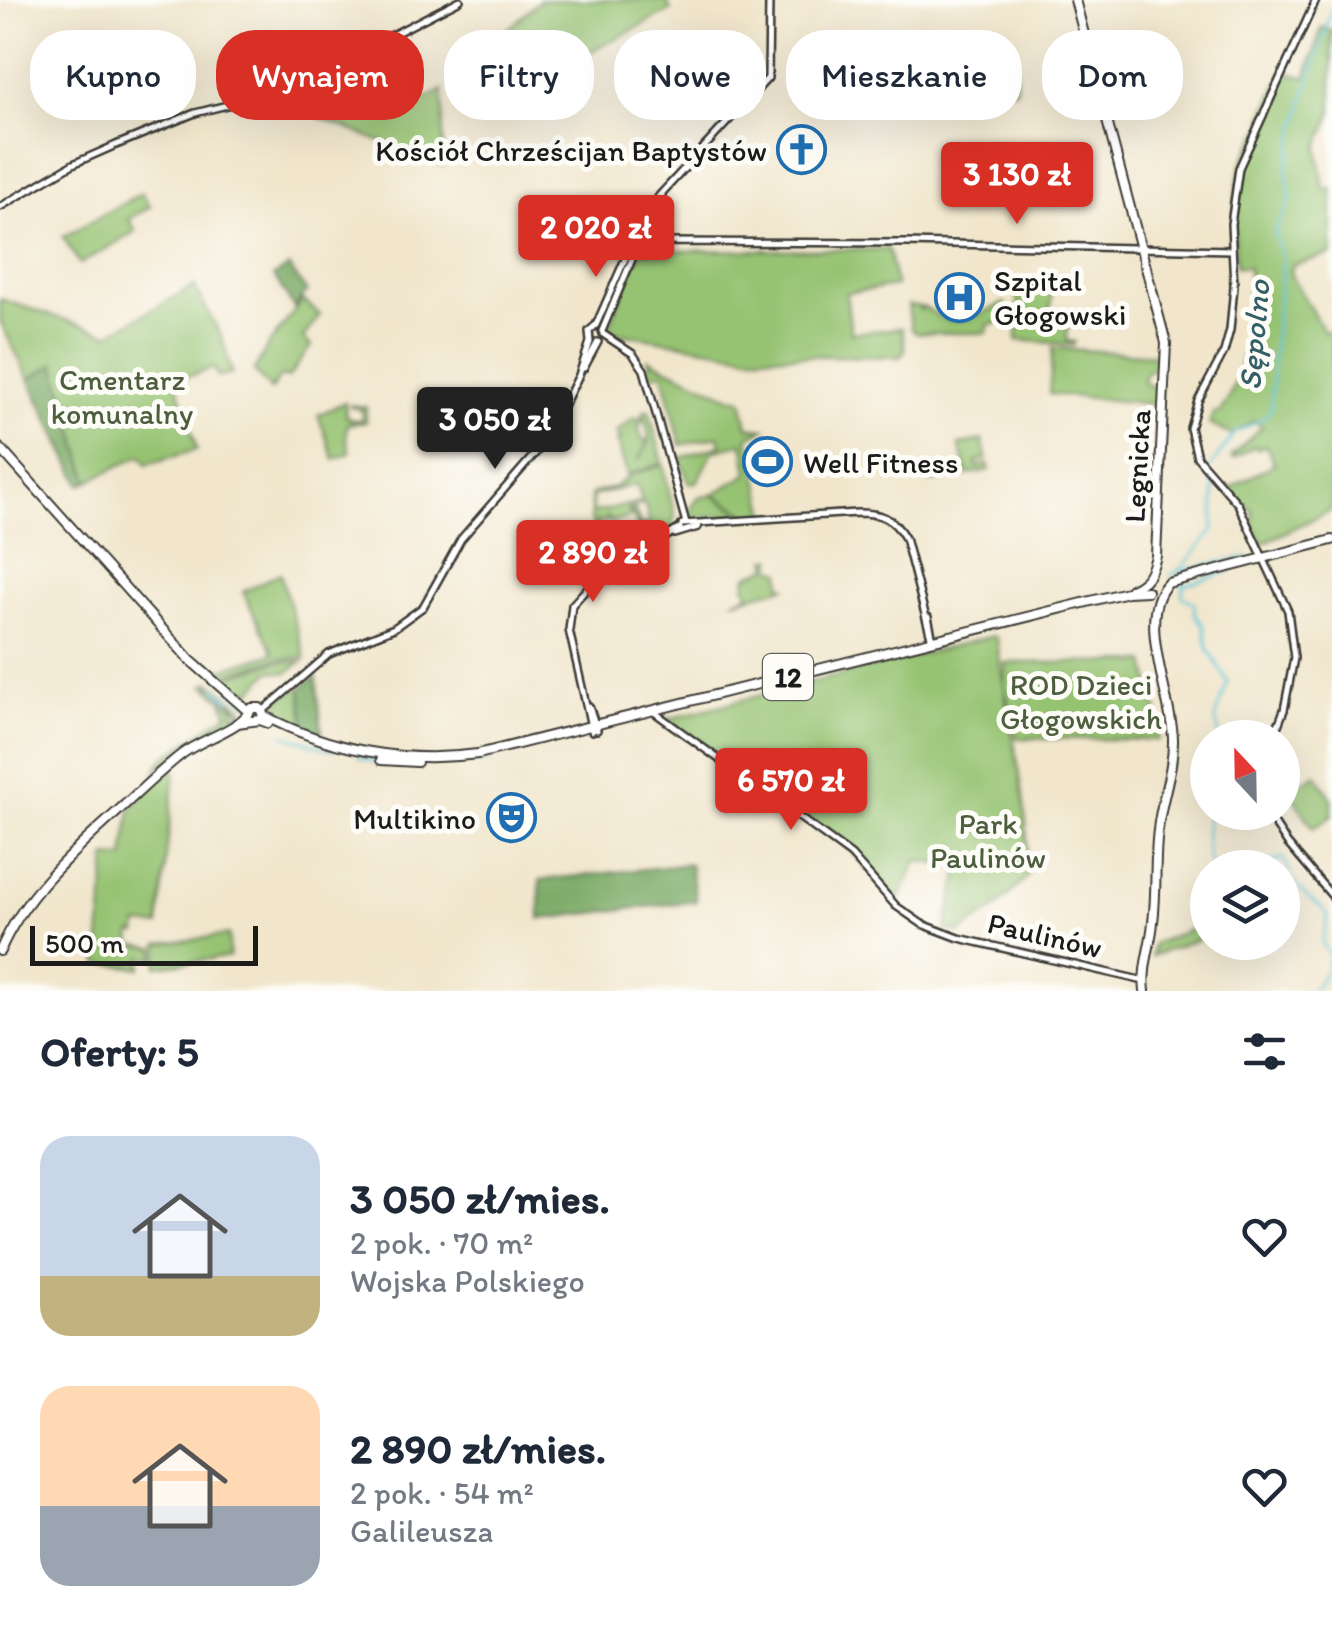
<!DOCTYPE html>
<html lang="pl">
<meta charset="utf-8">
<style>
:root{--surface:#fff;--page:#f2f2f3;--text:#1f2937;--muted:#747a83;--accent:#d93025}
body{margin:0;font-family:Itim,sans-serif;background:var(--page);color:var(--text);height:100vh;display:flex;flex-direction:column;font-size:38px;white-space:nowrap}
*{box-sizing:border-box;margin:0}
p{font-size:32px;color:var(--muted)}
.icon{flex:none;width:55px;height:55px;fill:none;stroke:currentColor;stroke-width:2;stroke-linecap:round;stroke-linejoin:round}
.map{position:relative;height:991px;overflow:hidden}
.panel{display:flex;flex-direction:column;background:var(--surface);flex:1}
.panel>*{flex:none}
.banner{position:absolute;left:30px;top:30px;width:1272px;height:90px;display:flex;gap:20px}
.needle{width:65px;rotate:338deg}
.tools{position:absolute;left:1190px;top:720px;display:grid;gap:20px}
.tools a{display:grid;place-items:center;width:110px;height:110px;border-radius:50%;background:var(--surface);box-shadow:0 10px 40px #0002;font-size:50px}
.scale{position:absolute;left:30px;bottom:25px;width:228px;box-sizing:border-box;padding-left:10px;border:5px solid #1c1c1c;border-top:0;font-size:28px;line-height:35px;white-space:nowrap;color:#1c1c1c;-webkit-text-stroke:8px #fdfcf7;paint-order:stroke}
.price{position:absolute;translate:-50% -85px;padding:0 22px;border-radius:10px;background:var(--accent);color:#fff;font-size:32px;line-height:65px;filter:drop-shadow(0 2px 5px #0008)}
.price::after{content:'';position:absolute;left:50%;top:60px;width:30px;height:22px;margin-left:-15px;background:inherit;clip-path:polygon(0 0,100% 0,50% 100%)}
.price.current{background:#222;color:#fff}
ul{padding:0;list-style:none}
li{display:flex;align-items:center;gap:30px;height:250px;padding:0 40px}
li span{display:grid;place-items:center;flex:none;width:280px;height:200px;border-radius:30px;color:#555}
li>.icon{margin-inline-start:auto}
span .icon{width:120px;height:120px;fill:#fffc;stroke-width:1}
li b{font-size:42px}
h2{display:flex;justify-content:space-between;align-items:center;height:120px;padding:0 40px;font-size:42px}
.pill{padding:0 35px;border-radius:40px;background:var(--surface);box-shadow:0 10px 40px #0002;font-size:35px;line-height:90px}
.pill.current{background:var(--accent);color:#fff}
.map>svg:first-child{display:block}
.green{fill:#96c372;stroke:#597047;stroke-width:2.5;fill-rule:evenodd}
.forest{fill:#78a964;stroke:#4a6240;stroke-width:2.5}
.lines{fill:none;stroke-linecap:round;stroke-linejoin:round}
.stream{stroke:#5bc4d8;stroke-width:2.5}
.minor-casing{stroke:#3c3a36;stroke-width:10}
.major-casing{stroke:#3c3a36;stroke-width:12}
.minor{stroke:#fff;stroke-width:5}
.major{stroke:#fff;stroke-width:8}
.labels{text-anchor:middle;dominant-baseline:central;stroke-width:10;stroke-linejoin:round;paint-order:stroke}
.shield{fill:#fdfcf7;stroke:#605f5e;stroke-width:2.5}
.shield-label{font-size:28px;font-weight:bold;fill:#1c1c1c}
.poi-label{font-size:30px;fill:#1c1c1c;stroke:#fdfcf7;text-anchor:end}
.park-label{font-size:30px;fill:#4d5f3e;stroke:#fdfcf7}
.street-label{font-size:30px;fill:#1c1c1c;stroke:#fdfcf7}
.water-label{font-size:32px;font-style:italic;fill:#355f67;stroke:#fdfcf7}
</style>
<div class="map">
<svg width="1332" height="991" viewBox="0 0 1332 991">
<rect width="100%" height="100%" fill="#fdfcf7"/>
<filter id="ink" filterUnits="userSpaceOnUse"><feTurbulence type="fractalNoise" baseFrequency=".01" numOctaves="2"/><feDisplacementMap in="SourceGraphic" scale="20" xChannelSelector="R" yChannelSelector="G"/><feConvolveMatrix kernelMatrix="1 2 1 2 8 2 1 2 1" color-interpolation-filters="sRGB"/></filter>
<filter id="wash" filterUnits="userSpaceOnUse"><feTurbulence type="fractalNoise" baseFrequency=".0048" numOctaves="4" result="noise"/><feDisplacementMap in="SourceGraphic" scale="40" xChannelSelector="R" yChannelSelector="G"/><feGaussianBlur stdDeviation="2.25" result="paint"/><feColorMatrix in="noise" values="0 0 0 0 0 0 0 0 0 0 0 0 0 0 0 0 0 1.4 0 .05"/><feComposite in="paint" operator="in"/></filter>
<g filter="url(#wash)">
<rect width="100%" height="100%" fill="#f1e6cc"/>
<g class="green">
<path d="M540,0H666L671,10L494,102L493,86L452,88V71L463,70Z"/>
<path d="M1322,27L1332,31V114L1318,148L1324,190L1332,189V254L1293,265L1290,273L1324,332L1331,331L1332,337V510L1261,544L1252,526L1253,511L1239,502L1230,488L1274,464L1266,445L1257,449L1255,446L1233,459L1231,456L1262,427L1254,421L1232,435L1209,424L1213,413L1220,412C1248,370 1250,316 1248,267H1236C1234,233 1232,196 1243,163C1247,148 1258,138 1265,122L1263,117L1284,71L1306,78Z"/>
<path d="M370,53L389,90L405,83L416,104L443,90V166L284,104L280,97Z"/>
<path d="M1016,59V90L981,89V65L1015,67Z"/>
<path d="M142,193L150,207L129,219L136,231L80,264L63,237Z"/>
<path d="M888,249L896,286L846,293L851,333L902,328L905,350L901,357L747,355L608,331L626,282L642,251Z"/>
<path d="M1046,282L1052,283L1050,320L1075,321V324L1068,325L1067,341L1075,342L1073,345L1017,340L1018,284Z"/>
<path d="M194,286L221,336L232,373L218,377L214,368L176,380L197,450L147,464L141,455L89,481L55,365L29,379L0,321V299L109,334Z"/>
<path d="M303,300L320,315L303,338L311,346L288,378L281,376L271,390L254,371L269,344Z"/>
<path d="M1003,303L1006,305L1003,322L988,325L987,333H915L911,329L908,305L920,307V311L922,307C932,310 936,316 944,319C963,326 978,316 1003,303Z"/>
<path d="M1053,348L1157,355L1156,368L1147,371L1143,379L1146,385L1160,387L1159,405L1049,394Z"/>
<path d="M648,359L730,397L742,399L748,427L765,429L748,437L767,514L749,515L713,494L748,474L743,443L713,451L697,482L689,483L680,458L721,445L719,436L681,445L663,373L651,375Z"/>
<path d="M345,402L346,416L352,420H362V410L349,405L366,407V422L347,424L346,436L350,453L334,459L318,415Z"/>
<path d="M649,410L663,463L627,475L617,440L621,439L616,433L633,418H643V422L638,424L642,440L649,439L638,461L650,441L643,412Z"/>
<path d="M982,440L987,459L976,462L977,467L988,464L990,470L930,482L932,478L967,470L959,445Z"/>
<path d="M663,465L675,515L672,526L656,537L653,535V539L638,548L634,535L649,528L652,531L644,503L634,506L640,525L648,524L647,526L638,528L630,507L628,509L631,517L610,522L607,517V521L597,522L602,540L609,539L599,543L591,519V494L615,487L630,475ZM637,484L642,502L592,513V496Z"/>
<path d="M712,495L745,515H746L690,517L688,513L698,498Z"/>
<path d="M773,558L772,567L781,572L782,585L786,587L733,601L750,594L745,586L747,576L769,567L767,559Z"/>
<path d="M280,573L305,657L277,659L220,677L214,672L274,653L243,592Z"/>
<path d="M993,636L997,639C1005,718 1032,797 1027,877L996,908L960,933L946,930L960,866L941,860L940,864L917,861L898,902L846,845L667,719Z"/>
<path d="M303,661L287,673L270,671L253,690L238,691L221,679L276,662Z"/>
<path d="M1146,662L1157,710L1159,740L1017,738L1004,685L1005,663Z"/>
<path d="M210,682L242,708L243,714L193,743L154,772L165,757L228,714L222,699L203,684L235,708L234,715L240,714L239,708L207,683Z"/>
<path d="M301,688L305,727L272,712C275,696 291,693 301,688Z"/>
<path d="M172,768L175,771L159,926L138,924L137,934L132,933L131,944L155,948V958L142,957L141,968L98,963L107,857L124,858L131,808Z"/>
<path d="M1316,774L1332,799V816L1313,828L1289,791Z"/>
<path d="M1207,923V936L1151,956L1153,944Z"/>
<path d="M229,935V957L157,966L159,944Z"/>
</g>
<g class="forest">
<path d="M289,267L307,292L294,308L274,276Z"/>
<path d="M55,364L89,481L81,485L29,379Z"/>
<path d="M316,676L322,733L305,727L301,688Z"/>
<path d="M690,864L696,901L540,919V880Z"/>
</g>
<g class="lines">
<g class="stream">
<path d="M1210,468L1234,434L1264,418L1271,409L1274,344L1283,259L1274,232L1290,203L1287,167L1305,96L1332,9"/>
<path d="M1183,566L1214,530V486L1207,474"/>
<path d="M1182,570L1247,557"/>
<path d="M1171,575L1180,569L1182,573"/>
<path d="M1184,583L1182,596L1194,603L1195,614L1204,627L1208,649L1228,682L1215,717L1220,738"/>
<path d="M1185,585L1230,571"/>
<path d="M215,688L230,700"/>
<path d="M230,690L247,703H259"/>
<path d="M284,735L332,750"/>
<path d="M190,744L240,716"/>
<path d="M358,757L384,765"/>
<path d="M395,766L489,761"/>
<path d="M1206,840L1208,812"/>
<path d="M1206,843L1209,862L1215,868"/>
<path d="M1254,868L1283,858L1291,873"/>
<path d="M1292,878L1297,885"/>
<path d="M1300,888L1308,898"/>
<path d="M1310,899L1322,908L1328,916L1322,943L1330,957L1326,970"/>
<path d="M1312,991L1325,973"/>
</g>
</g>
</g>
<g filter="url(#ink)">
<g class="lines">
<defs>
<g id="minor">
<path d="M0,207L73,164L116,145L195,113L284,91L460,0"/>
<path d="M643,237L662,195"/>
<path d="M602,331L635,252L643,245L665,242L906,243L1232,250"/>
<path d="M603,334L633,354L644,370L686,523"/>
<path d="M584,368L598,342"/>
<path d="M682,524L857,513C880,513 893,517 905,538L932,641"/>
<path d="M675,534L698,527"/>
<path d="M928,617L933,640"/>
<path d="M589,706L597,730"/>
<path d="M263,711L329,654L394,628L423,607L461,539L546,441L579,375L590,342L589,331L596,325L629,250L630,237L638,231L659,196L768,78L769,0"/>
<path d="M654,712L851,855L896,906L922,924L959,938L1144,981"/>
<path d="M592,731L569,630L572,605L592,583L680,528"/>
<path d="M1273,738L1284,710L1294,658L1288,611L1238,504L1197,457L1190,428L1198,401L1224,352L1230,330L1234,286L1231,224L1239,168L1316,0"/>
<path d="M1267,812L1287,843L1332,896"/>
</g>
<g id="major">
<path d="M1075,0L1166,343L1156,556C1152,573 1147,582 1131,589"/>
<path d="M0,448L190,660L249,712"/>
<path d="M263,715C329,750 404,764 478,754L1127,592L1147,591"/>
<path d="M237,723L260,720L268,723"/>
<path d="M381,760L417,762"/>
<path d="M0,951C25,893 73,852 119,810C140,791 160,771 182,754C203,738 240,730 252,708H260L263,716"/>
<path d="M1145,991C1142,966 1151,947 1153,922C1157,892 1154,860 1158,830C1161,799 1174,770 1173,738C1171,694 1135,616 1168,583L1332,540"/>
</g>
</defs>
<use href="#minor" class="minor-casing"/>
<use href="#major" class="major-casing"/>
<use href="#minor" class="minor"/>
<use href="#major" class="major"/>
</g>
</g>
<defs>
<symbol id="church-ring" viewBox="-11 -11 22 22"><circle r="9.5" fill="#fdfcf7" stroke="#1f6fb2" stroke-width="1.5"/><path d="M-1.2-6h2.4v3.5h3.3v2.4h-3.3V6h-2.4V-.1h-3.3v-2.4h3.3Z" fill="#1f6fb2"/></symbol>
<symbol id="hospital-ring" viewBox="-11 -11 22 22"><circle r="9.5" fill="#fdfcf7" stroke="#1f6fb2" stroke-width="1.5"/><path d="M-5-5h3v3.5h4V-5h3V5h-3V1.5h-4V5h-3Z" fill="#1f6fb2"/></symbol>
<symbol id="stadium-ring" viewBox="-11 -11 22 22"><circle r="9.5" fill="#fdfcf7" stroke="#1f6fb2" stroke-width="1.5"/><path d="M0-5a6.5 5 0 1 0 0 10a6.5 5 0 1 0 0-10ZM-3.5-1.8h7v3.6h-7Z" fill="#1f6fb2"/></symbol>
<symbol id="theatre-ring" viewBox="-11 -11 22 22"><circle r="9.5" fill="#fdfcf7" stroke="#1f6fb2" stroke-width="1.5"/><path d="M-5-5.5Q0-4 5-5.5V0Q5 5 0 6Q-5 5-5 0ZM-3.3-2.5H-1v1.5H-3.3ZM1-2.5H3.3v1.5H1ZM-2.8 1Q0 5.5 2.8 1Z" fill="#1f6fb2"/></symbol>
</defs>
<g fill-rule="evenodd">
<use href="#church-ring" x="774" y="122" width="55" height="55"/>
<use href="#hospital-ring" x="932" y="270" width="55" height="55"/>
<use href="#stadium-ring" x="740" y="434" width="55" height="55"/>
<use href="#theatre-ring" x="484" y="790" width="55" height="55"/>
</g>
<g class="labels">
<rect class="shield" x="763" y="654" width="50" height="46" rx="8"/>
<g class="shield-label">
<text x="788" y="677">12</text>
</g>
<g class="poi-label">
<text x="767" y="150">Kościół Chrześcijan Baptystów</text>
<text x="994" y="280" text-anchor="start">Szpital<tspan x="994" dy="34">Głogowski</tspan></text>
<text x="803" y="462" text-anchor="start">Well Fitness</text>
<text x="476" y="818">Multikino</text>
</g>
<g class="park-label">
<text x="122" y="379">Cmentarz<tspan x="122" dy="34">komunalny</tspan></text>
<text x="1081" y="684">ROD Dzieci<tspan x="1081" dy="34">Głogowskich</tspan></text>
<text x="988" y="823">Park<tspan x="988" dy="34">Paulinów</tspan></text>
</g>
<g class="street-label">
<text transform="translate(1137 466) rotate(-87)">Legnicka</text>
<text transform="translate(1045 935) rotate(13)">Paulinów</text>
</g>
<g class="water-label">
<text transform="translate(1254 335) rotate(-85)">Sępolno</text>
</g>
</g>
</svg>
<div class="tools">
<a><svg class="needle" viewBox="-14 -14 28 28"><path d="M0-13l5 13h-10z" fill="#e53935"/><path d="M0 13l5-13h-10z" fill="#747a83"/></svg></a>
<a><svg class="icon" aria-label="layers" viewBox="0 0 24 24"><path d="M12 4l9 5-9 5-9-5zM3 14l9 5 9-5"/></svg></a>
</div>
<div class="scale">500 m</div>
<b class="price" style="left:1017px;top:227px">3 130 zł</b>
<b class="price" style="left:596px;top:280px">2 020 zł</b>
<b class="price current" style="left:495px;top:472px">3 050 zł</b>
<b class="price" style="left:593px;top:605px">2 890 zł</b>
<b class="price" style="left:791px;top:833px">6 570 zł</b>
<div class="banner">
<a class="pill">Kupno</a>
<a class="pill current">Wynajem</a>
<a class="pill">Filtry</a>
<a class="pill">Nowe</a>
<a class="pill">Mieszkanie</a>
<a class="pill">Dom</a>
</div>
</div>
<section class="panel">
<h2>Oferty: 5<svg class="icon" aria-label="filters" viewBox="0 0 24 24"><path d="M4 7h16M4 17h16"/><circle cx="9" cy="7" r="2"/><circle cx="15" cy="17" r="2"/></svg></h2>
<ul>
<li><span style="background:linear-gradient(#c9d6e8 70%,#c2b280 0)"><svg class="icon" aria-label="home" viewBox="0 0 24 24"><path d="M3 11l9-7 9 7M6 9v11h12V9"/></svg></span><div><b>3 050 zł/mies.</b><p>2 pok. · 70 m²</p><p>Wojska Polskiego</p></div><svg class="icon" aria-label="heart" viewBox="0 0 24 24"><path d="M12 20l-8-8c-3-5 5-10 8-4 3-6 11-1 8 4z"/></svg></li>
<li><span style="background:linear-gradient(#ffd9b3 60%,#9aa5b1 0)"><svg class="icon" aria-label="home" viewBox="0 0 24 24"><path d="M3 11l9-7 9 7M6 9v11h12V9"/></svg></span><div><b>2 890 zł/mies.</b><p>2 pok. · 54 m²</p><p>Galileusza</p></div><svg class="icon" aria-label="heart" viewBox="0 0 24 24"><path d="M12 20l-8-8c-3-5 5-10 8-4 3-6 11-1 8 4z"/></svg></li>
</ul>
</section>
